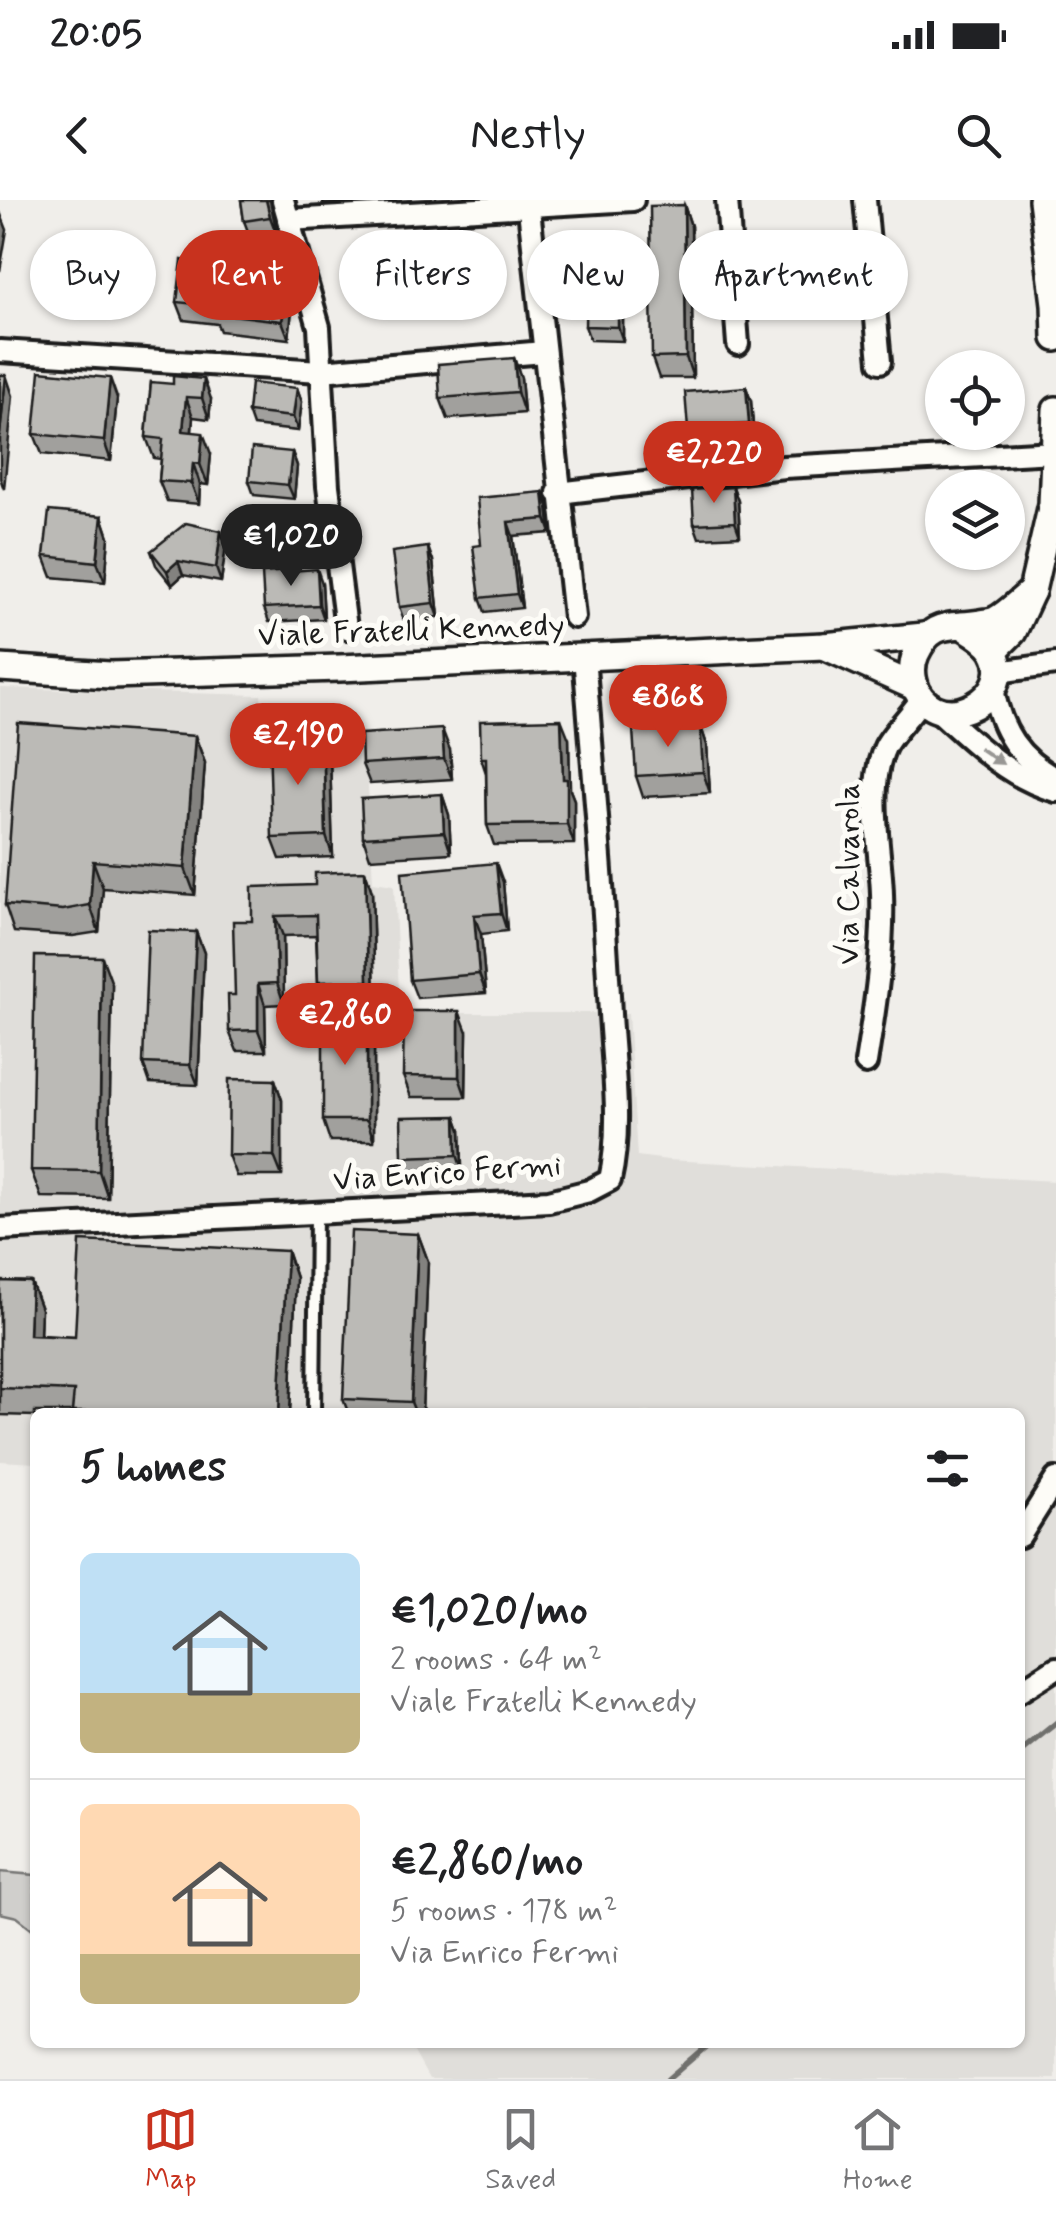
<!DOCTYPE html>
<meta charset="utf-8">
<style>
:root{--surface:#fff;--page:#f6f6f6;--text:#202124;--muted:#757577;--line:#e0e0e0;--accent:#c8321e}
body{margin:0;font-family:Mynerve,sans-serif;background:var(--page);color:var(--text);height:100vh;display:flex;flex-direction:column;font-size:38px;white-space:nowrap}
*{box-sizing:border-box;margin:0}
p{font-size:32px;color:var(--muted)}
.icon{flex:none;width:55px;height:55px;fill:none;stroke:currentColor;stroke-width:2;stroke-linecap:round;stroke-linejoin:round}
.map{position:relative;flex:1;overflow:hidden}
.panel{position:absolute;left:30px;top:1208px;width:995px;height:640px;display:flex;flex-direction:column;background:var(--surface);border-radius:15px;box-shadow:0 2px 8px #0004}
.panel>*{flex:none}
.hud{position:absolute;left:30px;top:30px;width:998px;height:90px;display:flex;gap:20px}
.buttons{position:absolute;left:925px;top:150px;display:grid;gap:20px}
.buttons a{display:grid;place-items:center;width:100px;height:100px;border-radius:50%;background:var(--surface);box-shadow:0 2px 8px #0004;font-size:50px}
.price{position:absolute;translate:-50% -85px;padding:0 22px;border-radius:35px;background:var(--accent);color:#fff;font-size:32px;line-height:65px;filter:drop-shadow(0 2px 5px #0008)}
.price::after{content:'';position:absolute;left:50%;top:60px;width:30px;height:22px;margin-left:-15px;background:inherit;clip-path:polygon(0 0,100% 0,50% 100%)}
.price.on{background:#222;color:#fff}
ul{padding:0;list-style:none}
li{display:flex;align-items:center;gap:30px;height:250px;padding:0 50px}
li+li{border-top:2px solid var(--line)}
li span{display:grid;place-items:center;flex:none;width:280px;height:200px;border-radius:15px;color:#555}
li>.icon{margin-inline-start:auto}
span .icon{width:120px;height:120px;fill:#fffc;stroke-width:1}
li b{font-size:42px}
h2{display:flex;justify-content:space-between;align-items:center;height:120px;padding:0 50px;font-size:42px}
.chip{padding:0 35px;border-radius:45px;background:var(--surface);box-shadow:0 2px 8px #0004;font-size:35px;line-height:90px}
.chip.on{background:var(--accent);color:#fff}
.status{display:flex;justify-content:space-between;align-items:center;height:70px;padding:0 50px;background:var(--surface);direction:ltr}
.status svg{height:28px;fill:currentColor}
header{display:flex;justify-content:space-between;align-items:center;height:130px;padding:0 50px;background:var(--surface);font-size:45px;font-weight:600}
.menu{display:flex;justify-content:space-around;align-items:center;height:140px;border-top:2px solid var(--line);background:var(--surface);font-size:28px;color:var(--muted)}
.menu a{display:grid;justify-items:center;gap:5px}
.menu .on{color:var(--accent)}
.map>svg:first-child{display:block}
.built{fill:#e0deda}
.green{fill:#d0cfcc;stroke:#767674;stroke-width:2.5}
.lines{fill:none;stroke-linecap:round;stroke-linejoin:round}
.stream{stroke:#706f6d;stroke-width:6}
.service-casing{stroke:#1c1c1c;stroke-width:18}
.minor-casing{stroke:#1c1c1c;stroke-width:28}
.tertiary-casing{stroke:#1c1c1c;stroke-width:32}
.service{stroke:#fdfcf7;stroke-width:10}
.minor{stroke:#fdfcf7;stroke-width:20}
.tertiary{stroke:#fdfcf7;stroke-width:25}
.wall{fill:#a1a09d;stroke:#1c1c1c;stroke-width:2.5}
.shaded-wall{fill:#83827f;stroke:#1c1c1c;stroke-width:2.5}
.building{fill:#bbbab6;stroke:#1c1c1c;stroke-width:2.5}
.oneway{fill:#989794}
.labels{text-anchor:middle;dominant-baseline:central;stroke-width:10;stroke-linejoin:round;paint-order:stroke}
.street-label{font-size:32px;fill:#1c1c1c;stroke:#fdfcf7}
</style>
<div class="status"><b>20:05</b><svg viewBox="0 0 49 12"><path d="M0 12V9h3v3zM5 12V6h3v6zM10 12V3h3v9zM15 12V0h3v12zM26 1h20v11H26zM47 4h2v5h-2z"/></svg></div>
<header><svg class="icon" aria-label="back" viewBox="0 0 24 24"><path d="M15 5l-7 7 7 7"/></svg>Nestly<svg class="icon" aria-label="search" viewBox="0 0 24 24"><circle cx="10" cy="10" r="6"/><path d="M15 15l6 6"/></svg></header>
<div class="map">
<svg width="1056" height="1879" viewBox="0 0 1056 1879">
<rect width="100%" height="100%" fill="#f0eeea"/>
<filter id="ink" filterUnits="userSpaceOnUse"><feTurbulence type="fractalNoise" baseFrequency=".01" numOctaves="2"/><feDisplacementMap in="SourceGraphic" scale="20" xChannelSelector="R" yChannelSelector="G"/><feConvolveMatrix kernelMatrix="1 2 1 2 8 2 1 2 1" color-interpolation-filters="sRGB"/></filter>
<g filter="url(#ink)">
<path class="built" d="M0,488L261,495L269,555L366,549L373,682L394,685L400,813H628L637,956L668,960L1056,981V1879H429L409,1843L1020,1842V1212H35V1263L0,1261Z"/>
<path class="green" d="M0,1672L35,1675V1731L17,1717L0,1713Z"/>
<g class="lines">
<g class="stream">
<path d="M1020,1552L1056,1523"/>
<path d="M668,1879L711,1842"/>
</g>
<defs>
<path id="service" d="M314,1212L316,1014"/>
<g id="minor">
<path d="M283,0L319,127L328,286L346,428"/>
<path d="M528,0L574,417"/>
<path d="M727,0L738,144"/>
<path d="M865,0L880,162"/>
<path d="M288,20L633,0"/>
<path d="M0,151L321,171L544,152"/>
<path d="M558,293L784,267L1054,252"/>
<path d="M998,472L1056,464"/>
<path d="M993,489C1001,531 1018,558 1056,579"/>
<path d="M934,507C970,540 1008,578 1056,591"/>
<path d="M866,863C875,807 884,751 882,694C881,651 866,587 885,547C891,534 913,513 922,498"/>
<path d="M0,1029L549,1001L589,991L610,980C622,927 613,868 610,814C604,694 594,575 584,456"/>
<path d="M1020,1336L1056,1279"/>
<path d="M1020,1491L1056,1468"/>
</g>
<g id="tertiary">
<path d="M1042,0L1055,104L1056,138"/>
<path d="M963,426C973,432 986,439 993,450C1020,495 942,539 917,491C912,479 911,465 916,454C932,420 948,428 980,423C985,422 991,422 995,420C1008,414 1021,399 1032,391"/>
<path d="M824,446L915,487"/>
<path d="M994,451L1013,432L1032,391L1052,304L1056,210"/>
<path d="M0,468L110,475L340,468L824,446L924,436"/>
</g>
</defs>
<use href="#service" class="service-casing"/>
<use href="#minor" class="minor-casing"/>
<use href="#tertiary" class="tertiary-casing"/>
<use href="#service" class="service"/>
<use href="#minor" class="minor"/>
<use href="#tertiary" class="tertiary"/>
</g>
<g class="wall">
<path d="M241,0H270L278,38L252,42L244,21Z"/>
<path d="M322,0H354V2L324,4Z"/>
<path d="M684,5L691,26L693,178H659L652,158Z"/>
<path d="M219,64L223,74L293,99L289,139L220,131L217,124L184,120L177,102Z"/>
<path d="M618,82L623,96V141L590,140L585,126Z"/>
<path d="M514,158L521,178L524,213L448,219L440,198Z"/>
<path d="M151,182L211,199L209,219L193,217L192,232L211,254L208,285L200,284L199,304L167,301L159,281L161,259L154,258L146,237Z"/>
<path d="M746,187L751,201L754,238L693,243L688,229Z"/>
<path d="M297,188L302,202L298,231L253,226L248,212Z"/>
<path d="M117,198L111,261L42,254L34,234Z"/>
<path d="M292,252L297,266L294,299L254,295L249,281Z"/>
<path d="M733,287L738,301L740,336L699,338L694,324Z"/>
<path d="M543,292L548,306L551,333L513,336L522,408L485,412L480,398L481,345Z"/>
<path d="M102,316L109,337L105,382L52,377L44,356Z"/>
<path d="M221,331L226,345L221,382L183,375L172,385L156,365L151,351Z"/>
<path d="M433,361L439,417L404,421L399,407Z"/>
<path d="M322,383L324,419L269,422L264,408Z"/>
<path d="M700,524L707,545L710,593L643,597L636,576Z"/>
<path d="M195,536L205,563L195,695L103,688L99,732L73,736L14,732L5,705Z"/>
<path d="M569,539L570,590L574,600V644L494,645L487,625L486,573L481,558Z"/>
<path d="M450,550L452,579L370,584L362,564Z"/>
<path d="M330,558L333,657L280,659L272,638Z"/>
<path d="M442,594L449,615L451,653L370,658L363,637Z"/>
<path d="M365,671L372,692L375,802L325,803L318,782L316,735L283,736L284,804L265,805L266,851H237L229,831L235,795L252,721L315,685Z"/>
<path d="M503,682L507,731L481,734L486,793L417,798L410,780Z"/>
<path d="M196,732L204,753L198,885L150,883L143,863Z"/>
<path d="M112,784L108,998L41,997L31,970Z"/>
<path d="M467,832L466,897H411L403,876Z"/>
<path d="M374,836V941H330L323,920Z"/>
<path d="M275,880L282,900V976H236L228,955Z"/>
<path d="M456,916L461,930L462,969L407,971L402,957Z"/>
<path d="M418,1034L428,1061L422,1212H348L343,1199Z"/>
<path d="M287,1051L296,1078L290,1212H35V1216L0,1215V1081L31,1082L41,1109L40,1135L75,1137Z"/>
</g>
<g class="shaded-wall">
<path d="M266,0H270L278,38L270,17Z"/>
<path d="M684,5L691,26L693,178L686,157Z"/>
<path d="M0,12L7,30L0,71Z"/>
<path d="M287,81L293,99L289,139L282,121Z"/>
<path d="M618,82L623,96V141L618,127Z"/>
<path d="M514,158L521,178L524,213L517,192Z"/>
<path d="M6,175L13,196L4,289L0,278V234Z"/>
<path d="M110,178L117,198L111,261L104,241Z"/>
<path d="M204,179L211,199L209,219L202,198Z"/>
<path d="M746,187L751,201L754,238L749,224Z"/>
<path d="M297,188L302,202L298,231L293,217Z"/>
<path d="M186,197L193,217L190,252L183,231Z"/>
<path d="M203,233L211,254L208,285L200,264Z"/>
<path d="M292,252L297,266L294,299L288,285Z"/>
<path d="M193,263L200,284L199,304L191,283Z"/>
<path d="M733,287L738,301L740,336L735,322Z"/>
<path d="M543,292L548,306L551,333L546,319Z"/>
<path d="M102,316L109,337L105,382L97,362Z"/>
<path d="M508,322L513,336L522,408L517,394Z"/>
<path d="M221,331L226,345L221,382L216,368Z"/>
<path d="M428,347L433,361L439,417L434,403Z"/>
<path d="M178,361L183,375L172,385L167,371Z"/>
<path d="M317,369L322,383L324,419L319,405Z"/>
<path d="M561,519L569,539L570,590L574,600V644L567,624L563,579Z"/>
<path d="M700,524L707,545L710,593L703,572Z"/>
<path d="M442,529L450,550L452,579L444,559Z"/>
<path d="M195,536L205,563L195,695L185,668Z"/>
<path d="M323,538L330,558L333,657L326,636Z"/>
<path d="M442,594L449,615L451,653L444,632Z"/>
<path d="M93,661L103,688L99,732L90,705Z"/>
<path d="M496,663L503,682L507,731L501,713Z"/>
<path d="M365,671L372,692L375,802L368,781Z"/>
<path d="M474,715L481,734L486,793L479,774Z"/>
<path d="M275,716L283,736L284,804L277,783Z"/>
<path d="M196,732L204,753L198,885L190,865Z"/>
<path d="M102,757L112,784L108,998L99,971Z"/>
<path d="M258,784L265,805L266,851L258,830Z"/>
<path d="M459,811L467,832L466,897L459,877Z"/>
<path d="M367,815L374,836V941L367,920Z"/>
<path d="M275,880L282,900V976L274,956Z"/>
<path d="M456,916L461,930L462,969L457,955Z"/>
<path d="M418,1034L428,1061L422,1212H415L411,1202Z"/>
<path d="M287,1051L296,1078L290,1212H279Z"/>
<path d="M31,1082L41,1109L39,1162L29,1135Z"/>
</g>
<g class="building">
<path d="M241,0H266L270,17L244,21Z"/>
<path d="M684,5L686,157L652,158L650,6Z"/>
<path d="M182,60L219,64L218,73L287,81L282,121L214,113V106L177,102Z"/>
<path d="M586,82H618V127L585,126Z"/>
<path d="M514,158L517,192L440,198L438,164Z"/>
<path d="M40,171L110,178L104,241L34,234Z"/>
<path d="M0,175H6L0,234Z"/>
<path d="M173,176L204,179L202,198L186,197L183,231L203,233L200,264L193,263L191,283L159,281L163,239L146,237L151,182L173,184Z"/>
<path d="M251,183L297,188L293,217L248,212Z"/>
<path d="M746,187L749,224L688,229L685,192Z"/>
<path d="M252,248L292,252L288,285L249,281Z"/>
<path d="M733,287L735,322L694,324L692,290Z"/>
<path d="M543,292L546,319L508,322L517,394L480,398L473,346L481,345L477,298Z"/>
<path d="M49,311L102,316L97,362L44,356Z"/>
<path d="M186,323L221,331L216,368L178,361L167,371L151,351Z"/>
<path d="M428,347L434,403L399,407L392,352Z"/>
<path d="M317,369L319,405L264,408L262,373Z"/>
<path d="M561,519L563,579H567V624L487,625L486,558H481L480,521Z"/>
<path d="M18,523L195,536L185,668L93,661L90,705L63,710L5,705Z"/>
<path d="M700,524L703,572L636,576L633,529Z"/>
<path d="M442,529L444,559L362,564L361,534Z"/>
<path d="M323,538L326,636L272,638L269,540Z"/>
<path d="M442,594L444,632L363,637L361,599Z"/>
<path d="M496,663L501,713L474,715L479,774L410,780L402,672Z"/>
<path d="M365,671L368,781L318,782L316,715L275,716L277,783L258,784V830L229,831L228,795H235L233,721H252V687L315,685V673Z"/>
<path d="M148,730L196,732L190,865L143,863Z"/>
<path d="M35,756L102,757L99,971L31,970Z"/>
<path d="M404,811H459V877L403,876Z"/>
<rect x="323" y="815" width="44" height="105"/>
<path d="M229,879L275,880L274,956L228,955Z"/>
<path d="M456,916L457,955L402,957L401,917Z"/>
<path d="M351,1031L418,1034L411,1202L343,1199Z"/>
<path d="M80,1041L287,1051L279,1212H72L74,1191L0,1188V1081L31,1082L29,1135L75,1137Z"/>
</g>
<defs><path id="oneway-solid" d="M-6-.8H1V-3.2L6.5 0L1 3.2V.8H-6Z" transform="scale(2.5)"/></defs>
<use class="oneway" href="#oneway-solid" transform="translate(991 556) rotate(34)"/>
</g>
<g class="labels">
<g class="street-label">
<text transform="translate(411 431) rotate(-2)">Viale Fratelli Kennedy</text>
<text transform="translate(849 674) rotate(-90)">Via Calvarola</text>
<text transform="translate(447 973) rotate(-4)">Via Enrico Fermi</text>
</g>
</g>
</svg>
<div class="buttons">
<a><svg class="icon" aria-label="locate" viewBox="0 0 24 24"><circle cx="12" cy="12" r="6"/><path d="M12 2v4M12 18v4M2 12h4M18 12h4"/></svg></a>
<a><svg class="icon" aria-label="layers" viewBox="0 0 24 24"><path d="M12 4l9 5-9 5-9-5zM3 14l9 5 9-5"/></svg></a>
</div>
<b class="price" style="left:714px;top:306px">€2,220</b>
<b class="price on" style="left:291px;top:389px">€1,020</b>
<b class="price" style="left:668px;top:550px">€868</b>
<b class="price" style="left:298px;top:588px">€2,190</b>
<b class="price" style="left:345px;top:868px">€2,860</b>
<div class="hud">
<a class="chip">Buy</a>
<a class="chip on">Rent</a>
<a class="chip">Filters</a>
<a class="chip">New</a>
<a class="chip">Apartment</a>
</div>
<section class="panel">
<h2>5 homes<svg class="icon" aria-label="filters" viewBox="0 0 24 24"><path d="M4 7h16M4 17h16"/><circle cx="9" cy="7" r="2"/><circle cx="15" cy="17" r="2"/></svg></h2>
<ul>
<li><span style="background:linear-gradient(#bfe0f5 70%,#c2b280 0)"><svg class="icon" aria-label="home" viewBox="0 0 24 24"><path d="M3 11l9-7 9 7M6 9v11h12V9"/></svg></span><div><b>€1,020/mo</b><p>2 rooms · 64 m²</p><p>Viale Fratelli Kennedy</p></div></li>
<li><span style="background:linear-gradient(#ffd9b3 75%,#c2b280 0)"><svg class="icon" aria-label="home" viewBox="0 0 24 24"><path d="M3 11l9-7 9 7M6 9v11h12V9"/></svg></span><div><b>€2,860/mo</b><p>5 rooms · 178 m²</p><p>Via Enrico Fermi</p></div></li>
</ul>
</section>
</div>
<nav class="menu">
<a class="on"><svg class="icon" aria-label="map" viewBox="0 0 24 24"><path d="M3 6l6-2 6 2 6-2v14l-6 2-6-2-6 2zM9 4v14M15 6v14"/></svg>Map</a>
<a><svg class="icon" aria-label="saved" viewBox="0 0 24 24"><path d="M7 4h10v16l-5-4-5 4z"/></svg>Saved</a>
<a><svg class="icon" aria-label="home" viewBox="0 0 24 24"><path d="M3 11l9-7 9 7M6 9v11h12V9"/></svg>Home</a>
</nav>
